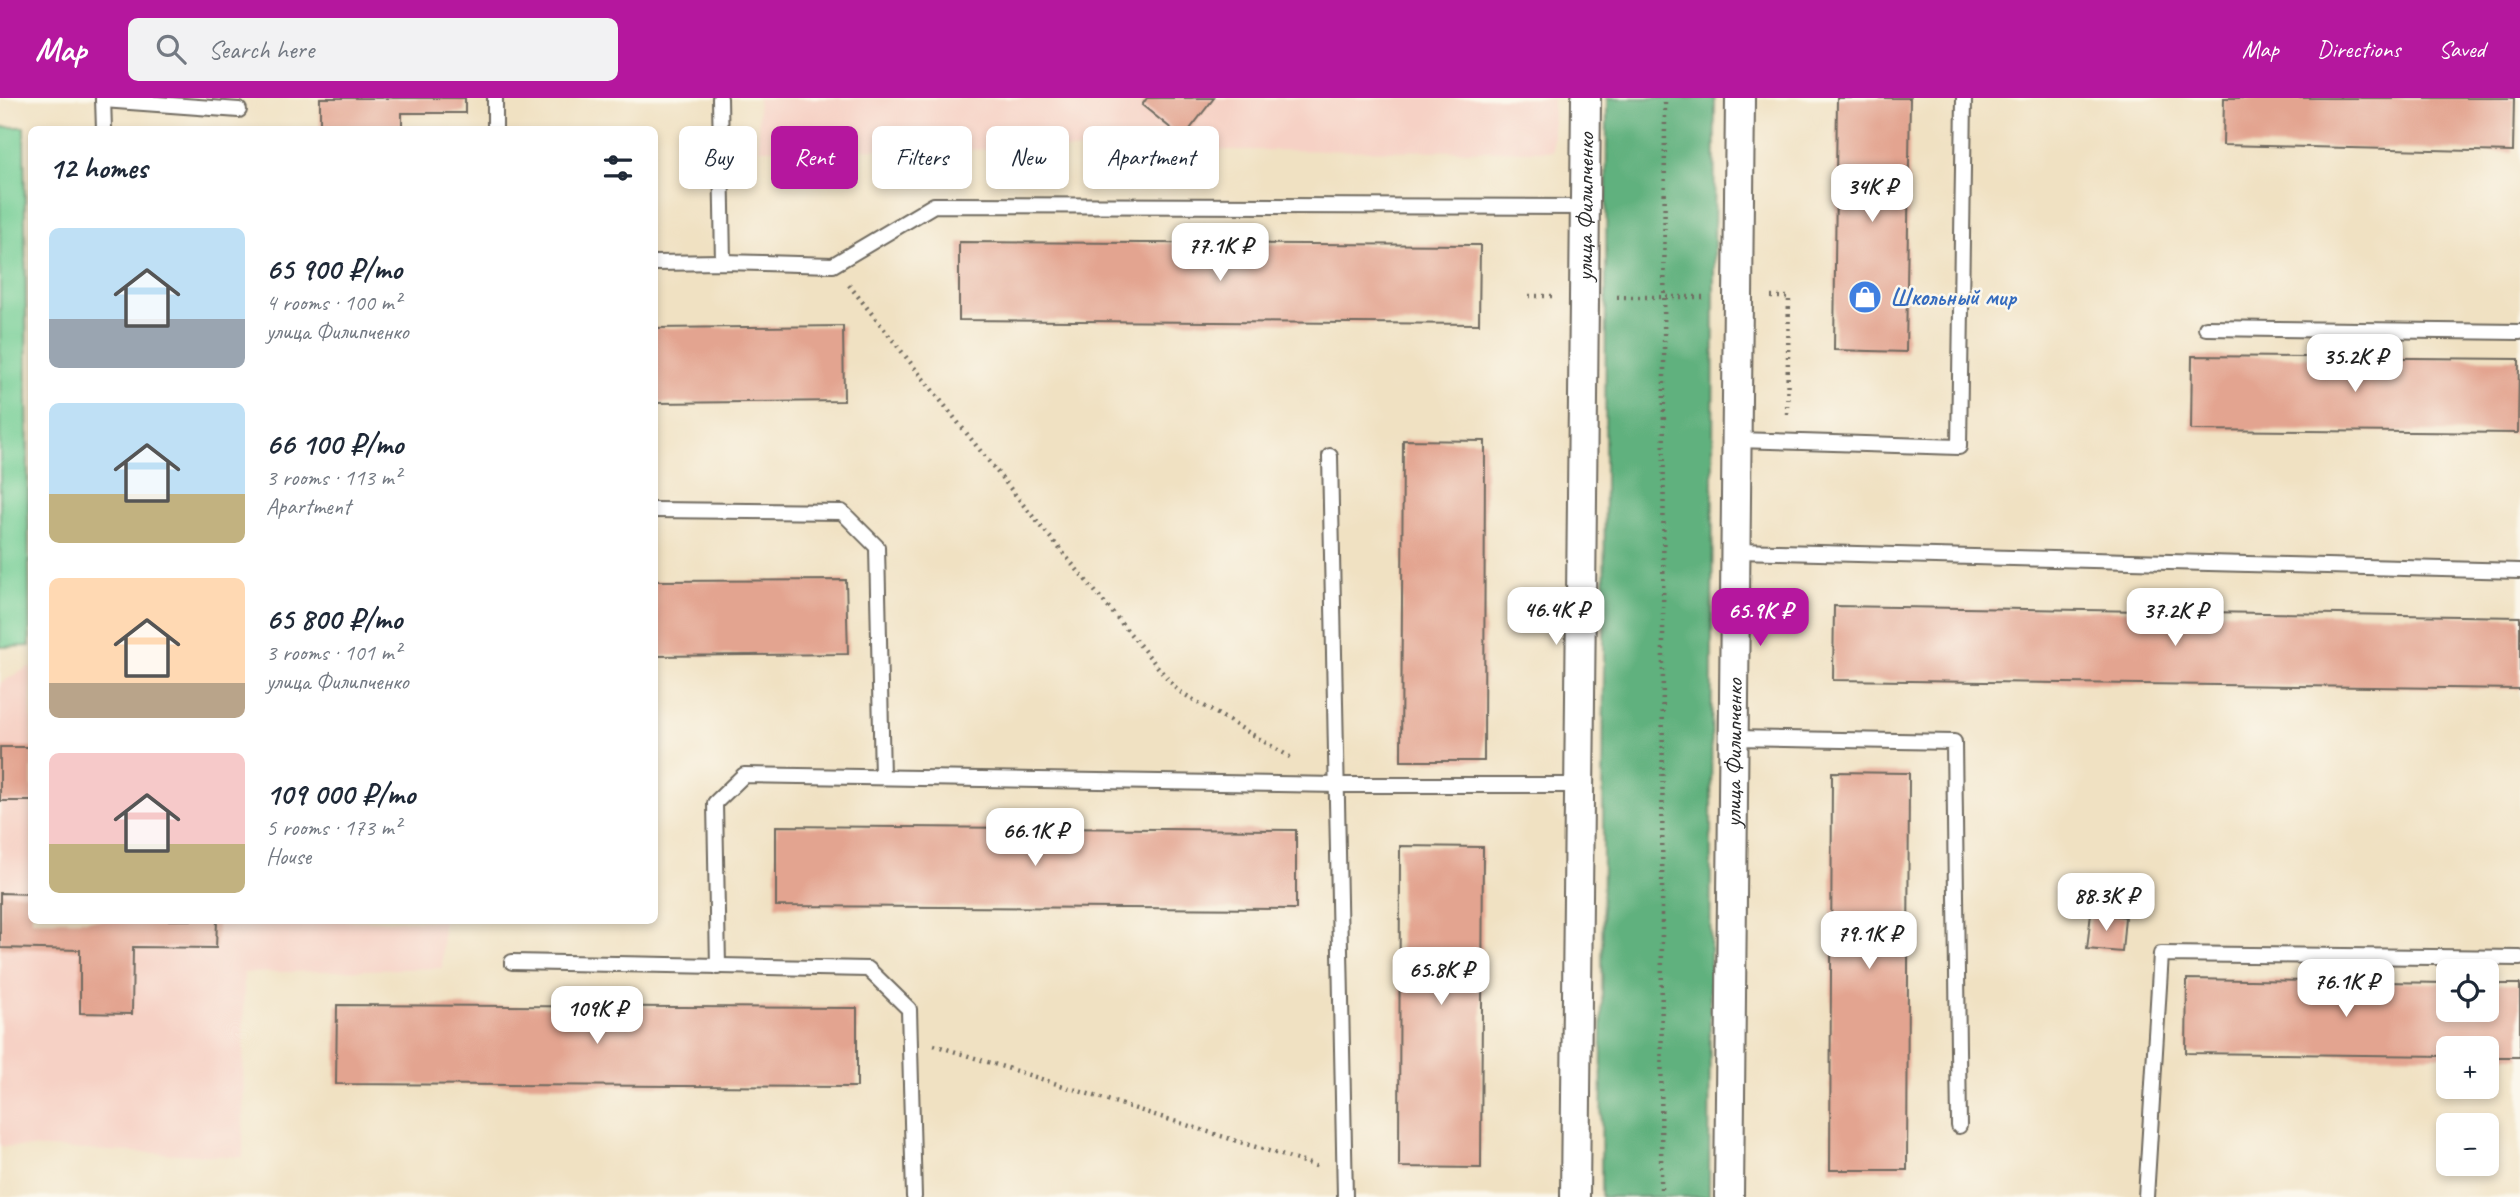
<!DOCTYPE html>
<meta charset="utf-8">
<style>
:root{--surface:#fff;--page:#f2f2f3;--text:#1f2937;--muted:#747a83;--accent:#b5179e}
body{margin:0;font-family:Caveat,sans-serif;background:var(--page);color:var(--text);height:100vh;display:flex;flex-direction:column;font-size:26px;white-space:nowrap}
*{box-sizing:border-box;margin:0}
p{font-size:23px;color:var(--muted)}
.icon{flex:none;width:38px;height:38px;fill:none;stroke:currentColor;stroke-width:2;stroke-linecap:round;stroke-linejoin:round}
.map{position:relative;flex:1;overflow:hidden}
.drawer{position:absolute;left:28px;top:28px;width:630px;height:798px;display:flex;flex-direction:column;background:var(--surface);border-radius:10px;box-shadow:0 4px 10px #0003}
.drawer>*{flex:none}
.hud{position:absolute;left:679px;top:28px;width:665px;height:63px;display:flex;gap:14px}
.fabs{position:absolute;left:2436px;top:861px;display:grid;gap:14px}
.fabs a{display:grid;place-items:center;width:63px;height:63px;border-radius:10px;background:var(--surface);box-shadow:0 4px 10px #0003;font-size:35px}
.price{position:absolute;translate:-50% -60px;padding:0 16px;border-radius:14px;background:#fff;color:#222;font-size:23px;line-height:46px;filter:drop-shadow(0 2px 4px #0008)}
.price::after{content:'';position:absolute;left:50%;top:42px;width:21px;height:16px;margin-left:-10px;background:inherit;clip-path:polygon(0 0,100% 0,50% 100%)}
.price.current{background:var(--accent);color:#fff}
ul{padding:0;list-style:none}
li{display:flex;align-items:center;gap:21px;height:175px;padding:0 21px}
li span{display:grid;place-items:center;flex:none;width:196px;height:140px;border-radius:10px;color:#555}
li>.icon{margin-inline-start:auto}
span .icon{width:84px;height:84px;fill:#fffc;stroke-width:1}
li b{font-size:30px}
h2{display:flex;justify-content:space-between;align-items:center;height:84px;padding:0 21px;font-size:30px}
.pill{padding:0 24px;border-radius:10px;background:var(--surface);box-shadow:0 4px 10px #0003;font-size:24px;line-height:63px}
.pill.current{background:var(--accent);color:#fff}
header{display:flex;align-items:center;gap:42px;box-sizing:border-box;height:98px;padding:0 35px;background:var(--accent);color:#fff}
header strong{font-size:33px}
nav{display:flex;gap:38px;margin-inline-start:auto;font-size:24px}
.search{width:490px;height:63px;background:var(--page);display:flex;align-items:center;gap:18px;box-sizing:border-box;padding:0 24px;border-radius:10px;color:var(--muted);font-size:26px}
.map>svg:first-child{display:block}
.built{fill:#f6d1c5}
.green{fill:#75ce95;stroke:#507c60;stroke-width:2}
.forest{fill:#60b17e;stroke:#466e54;stroke-width:2}
.building{fill:#e3a490}
.lines{fill:none;stroke-linecap:round;stroke-linejoin:round}
.service-casing{stroke:#706b60;stroke-width:18}
.minor-casing{stroke:#706b60;stroke-width:32}
.path{stroke:#706b60;stroke-width:4.5;stroke-dasharray:2 5;stroke-linecap:butt}
.service{stroke:#fff;stroke-width:14}
.minor{stroke:#fff;stroke-width:28}
.labels{text-anchor:middle;dominant-baseline:central;stroke-width:5;stroke-linejoin:round;paint-order:stroke}
.street-label{font-size:24px;fill:#2b2b2b;stroke:#fbf7ec}
.shop-label{font-size:24px;font-weight:bold;fill:#366cbe;stroke:#fbf7ec;text-anchor:start}
</style>
<header>
<strong>Map</strong>
<div class="search"><svg class="icon" aria-label="search" viewBox="0 0 24 24"><circle cx="10" cy="10" r="6"/><path d="M15 15l6 6"/></svg>Search here</div>
<nav><a>Map</a><a>Directions</a><a>Saved</a></nav>
</header>
<div class="map">
<svg width="2520" height="1099" viewBox="0 0 2520 1099">
<rect width="100%" height="100%" fill="#fbf7ec"/>
<filter id="ink" filterUnits="userSpaceOnUse"><feTurbulence type="fractalNoise" baseFrequency=".0143" numOctaves="2"/><feDisplacementMap in="SourceGraphic" scale="14" xChannelSelector="R" yChannelSelector="G"/><feConvolveMatrix kernelMatrix="1 2 1 2 8 2 1 2 1" color-interpolation-filters="sRGB"/></filter>
<filter id="wash" filterUnits="userSpaceOnUse"><feTurbulence type="fractalNoise" baseFrequency=".00686" numOctaves="4" result="noise"/><feDisplacementMap in="SourceGraphic" scale="28" xChannelSelector="R" yChannelSelector="G"/><feGaussianBlur stdDeviation="1.57" result="paint"/><feColorMatrix in="noise" values="0 0 0 0 0 0 0 0 0 0 0 0 0 0 0 0 0 1.4 0 .05"/><feComposite in="paint" operator="in"/></filter>
<g filter="url(#wash)">
<rect width="100%" height="100%" fill="#f0e1c2"/>
<g class="built">
<path d="M758,0H1553V53L759,51Z"/>
<path d="M31,568L32,822L443,823L442,870L244,875L243,1059L0,1048V585Z"/>
</g>
<path class="green" d="M0,29H24L30,548L0,549Z"/>
<path class="forest" d="M1607,0H1715L1709,1099H1601Z"/>
<g id="blocks">
<g class="building">
<path d="M320,0H465V15H402V32H320Z"/>
<path d="M1147,0H1214L1183,40L1142,7Z"/>
<path d="M1837,0H1910L1906,254L1834,252Z"/>
<path d="M2224,0H2514L2513,54L2223,47Z"/>
<path d="M959,144L1480,147L1479,226L959,222Z"/>
<path d="M843,228L844,303L654,305V230Z"/>
<path d="M2192,258L2519,261L2518,335L2191,332Z"/>
<path d="M1403,342L1485,343L1484,663H1401Z"/>
<path d="M846,482L848,556L654,558V483Z"/>
<path d="M1834,508L2520,519V591L1833,582Z"/>
<rect x="0" y="649" width="32" height="54"/>
<path d="M1832,674L1909,675L1907,1072H1830Z"/>
<path d="M776,728L1296,732V811L776,808Z"/>
<path d="M1400,748L1483,749L1481,1070L1399,1069Z"/>
<path d="M0,795L32,796V822H217L216,850L133,849L132,916L80,915V852L0,850Z"/>
<path d="M2091,815L2125,819L2122,854L2087,851Z"/>
<path d="M2187,881L2448,885V912H2487V886H2520V959H2487V950H2448V958L2186,955Z"/>
<path d="M337,907L857,910V989L336,986Z"/>
</g>
</g>
</g>
<g filter="url(#ink)">
<use href="#blocks" fill-opacity="0" stroke="#706b60" stroke-width="2"/>
<g class="lines">
<defs>
<g id="service">
<path d="M103,0L104,32"/>
<path d="M495,0V32"/>
<path d="M720,0L723,164"/>
<path d="M103,2L239,12"/>
<path d="M654,165L723,164L833,167L934,107L1585,109"/>
<path d="M2206,230L2520,234"/>
<path d="M1737,342L1959,349L1964,0"/>
<path d="M1330,358L1345,1099"/>
<path d="M654,412L842,414L877,449L882,679"/>
<path d="M1736,453L2520,473"/>
<path d="M1734,640L1954,644L1959,1028"/>
<path d="M512,864L868,871L909,911L914,1099"/>
<path d="M718,869L715,705L744,677L1339,687H1579"/>
<path d="M2146,1099L2161,856L2520,860"/>
</g>
<g id="minor">
<path id="s1" d="M1575,1099L1586,0"/>
<path id="s2" d="M1729,1099L1740,0"/>
</g>
</defs>
<use href="#service" class="service-casing"/>
<use href="#minor" class="minor-casing"/>
<g class="path">
<path d="M849,187L1025,409L1177,592L1290,659"/>
<path d="M1529,198H1552"/>
<path d="M1617,199H1706"/>
<path d="M1771,199H1789L1787,319"/>
<path d="M934,947L1319,1069"/>
<path d="M1661,1091L1665,0"/>
</g>
<use href="#service" class="service"/>
<use href="#minor" class="minor"/>
</g>
</g>
<defs>
<symbol id="shop-disc" viewBox="-11 -11 22 22"><circle r="9.5" fill="#3f7fe0" stroke="#fbf7ec"/><path d="M-5-2.5h2.3a2.7 3.5 0 0 1 5.4 0H5L5.5 6h-11ZM-1.5-2.5h3a1.5 2.3 0 0 0-3 0Z" fill="#fff"/></symbol>
</defs>
<g fill-rule="evenodd">
<use href="#shop-disc" x="1846" y="180" width="38" height="38"/>
</g>
<g class="labels">
<g class="street-label">
<text stroke="none"><textPath href="#s1" startOffset="990">улица Филипченко</textPath></text>
<text stroke="none"><textPath href="#s2" startOffset="444">улица Филипченко</textPath></text>
</g>
<g class="shop-label">
<text x="1890" y="199">Школьный мир</text>
</g>
</g>
</svg>
<div class="fabs">
<a><svg class="icon" aria-label="locate" viewBox="0 0 24 24"><circle cx="12" cy="12" r="6"/><path d="M12 2v4M12 18v4M2 12h4M18 12h4"/></svg></a>
<a>+</a>
<a>−</a>
</div>
<b class="price" style="left:1872px;top:126px">34K ₽</b>
<b class="price" style="left:1220px;top:185px">77.1K ₽</b>
<b class="price" style="left:2355px;top:296px">35.2K ₽</b>
<b class="price" style="left:1556px;top:549px">46.4K ₽</b>
<b class="price current" style="left:1760px;top:550px">65.9K ₽</b>
<b class="price" style="left:2175px;top:550px">37.2K ₽</b>
<b class="price" style="left:1035px;top:770px">66.1K ₽</b>
<b class="price" style="left:2106px;top:835px">88.3K ₽</b>
<b class="price" style="left:1869px;top:873px">79.1K ₽</b>
<b class="price" style="left:1441px;top:909px">65.8K ₽</b>
<b class="price" style="left:2346px;top:921px">76.1K ₽</b>
<b class="price" style="left:597px;top:948px">109K ₽</b>
<div class="hud">
<a class="pill">Buy</a>
<a class="pill current">Rent</a>
<a class="pill">Filters</a>
<a class="pill">New</a>
<a class="pill">Apartment</a>
</div>
<section class="drawer">
<h2>12 homes<svg class="icon" aria-label="filters" viewBox="0 0 24 24"><path d="M4 7h16M4 17h16"/><circle cx="9" cy="7" r="2"/><circle cx="15" cy="17" r="2"/></svg></h2>
<ul>
<li><span style="background:linear-gradient(#bfe0f5 65%,#9aa5b1 0)"><svg class="icon" aria-label="home" viewBox="0 0 24 24"><path d="M3 11l9-7 9 7M6 9v11h12V9"/></svg></span><div><b>65 900 ₽/mo</b><p>4 rooms · 100 m²</p><p>улица Филипченко</p></div></li>
<li><span style="background:linear-gradient(#bfe0f5 65%,#c2b280 0)"><svg class="icon" aria-label="home" viewBox="0 0 24 24"><path d="M3 11l9-7 9 7M6 9v11h12V9"/></svg></span><div><b>66 100 ₽/mo</b><p>3 rooms · 113 m²</p><p>Apartment</p></div></li>
<li><span style="background:linear-gradient(#ffd9b3 75%,#b9a48a 0)"><svg class="icon" aria-label="home" viewBox="0 0 24 24"><path d="M3 11l9-7 9 7M6 9v11h12V9"/></svg></span><div><b>65 800 ₽/mo</b><p>3 rooms · 101 m²</p><p>улица Филипченко</p></div></li>
<li><span style="background:linear-gradient(#f6c9c9 65%,#c2b280 0)"><svg class="icon" aria-label="home" viewBox="0 0 24 24"><path d="M3 11l9-7 9 7M6 9v11h12V9"/></svg></span><div><b>109 000 ₽/mo</b><p>5 rooms · 173 m²</p><p>House</p></div></li>
</ul>
</section>
</div>
